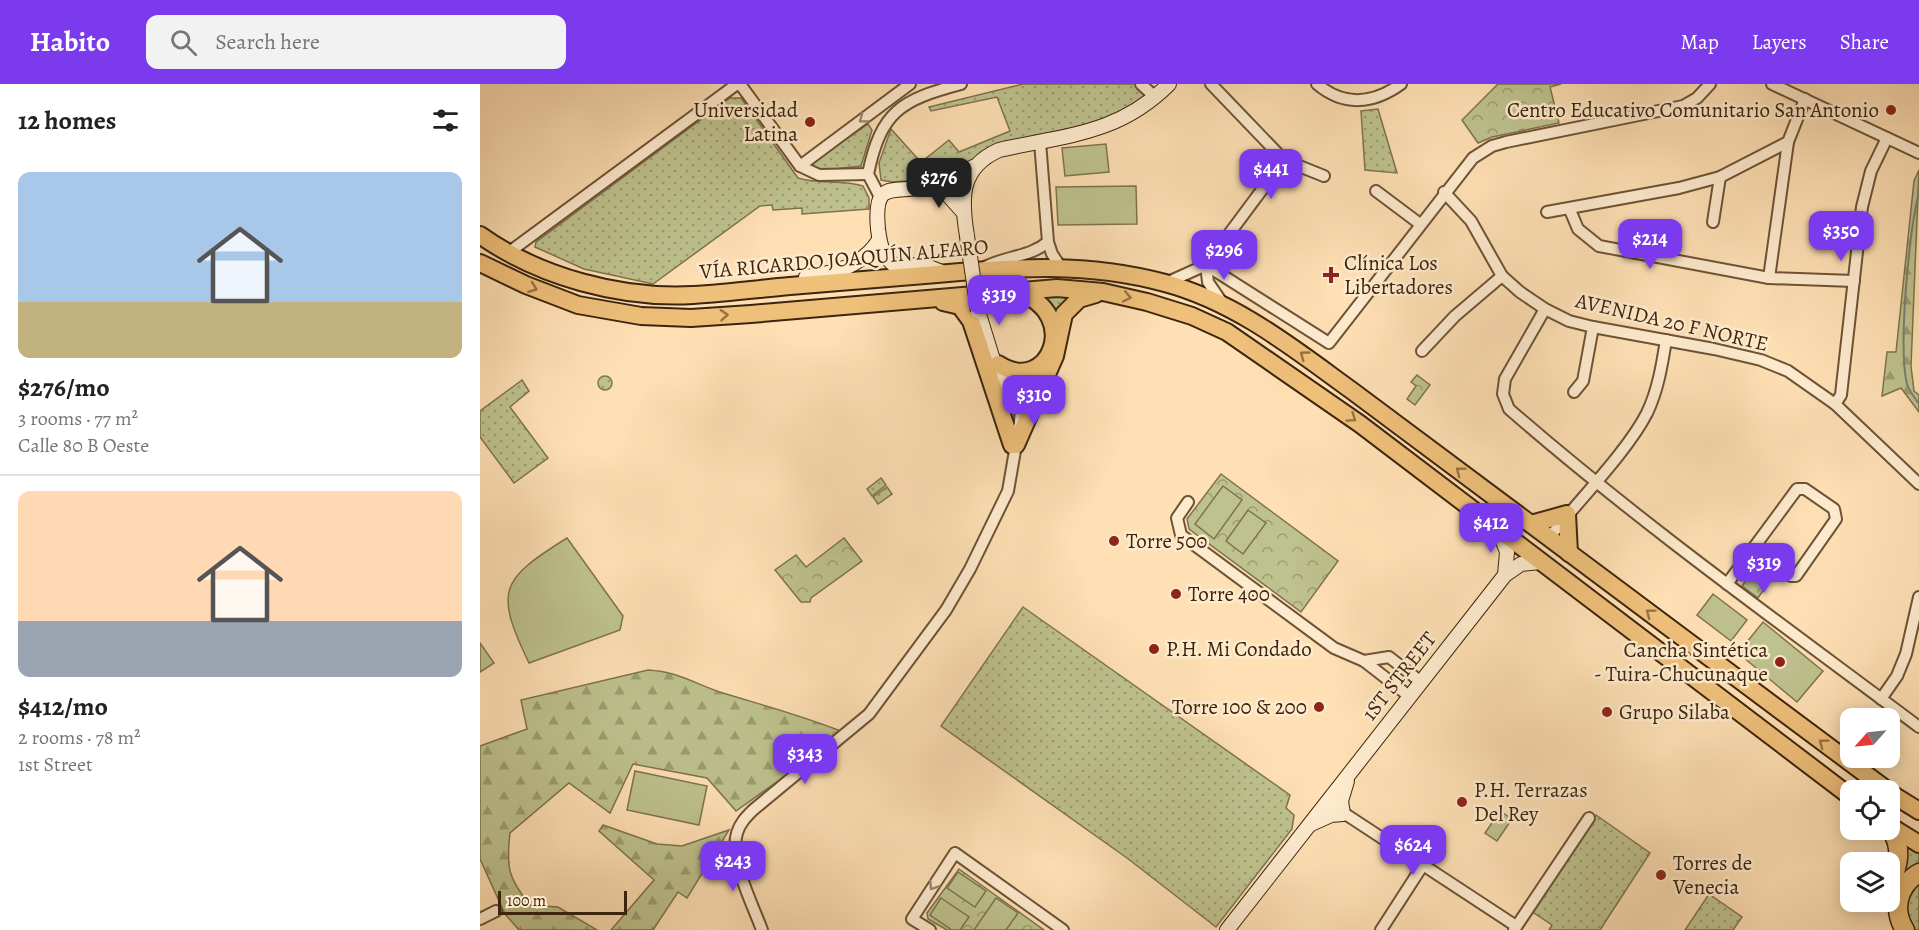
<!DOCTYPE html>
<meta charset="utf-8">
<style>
:root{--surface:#fff;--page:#f2f2f2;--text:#222;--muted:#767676;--line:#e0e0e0;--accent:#7c3aed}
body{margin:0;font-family:Alegreya,serif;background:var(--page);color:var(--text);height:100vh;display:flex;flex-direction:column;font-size:22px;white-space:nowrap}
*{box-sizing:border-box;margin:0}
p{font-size:20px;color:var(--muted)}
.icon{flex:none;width:33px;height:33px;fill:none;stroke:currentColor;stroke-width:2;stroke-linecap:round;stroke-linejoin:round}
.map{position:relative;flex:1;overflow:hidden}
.panel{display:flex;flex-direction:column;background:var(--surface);width:480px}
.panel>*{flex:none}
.needle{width:39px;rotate:243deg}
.controls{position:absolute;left:1360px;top:624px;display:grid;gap:12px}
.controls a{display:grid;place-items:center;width:60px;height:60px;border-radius:12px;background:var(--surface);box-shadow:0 3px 15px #0003;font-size:30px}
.scale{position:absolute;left:18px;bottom:15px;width:129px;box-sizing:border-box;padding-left:6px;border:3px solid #3d240d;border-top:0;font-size:16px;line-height:21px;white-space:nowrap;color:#3d240d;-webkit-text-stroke:4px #feebce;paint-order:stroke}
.price{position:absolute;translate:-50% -51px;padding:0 14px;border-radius:12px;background:var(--accent);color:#fff;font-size:20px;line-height:39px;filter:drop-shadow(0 2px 3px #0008)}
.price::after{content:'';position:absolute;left:50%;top:36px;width:18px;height:14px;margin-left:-9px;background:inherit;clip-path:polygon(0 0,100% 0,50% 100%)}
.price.on{background:#222;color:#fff}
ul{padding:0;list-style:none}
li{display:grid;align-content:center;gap:12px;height:318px;padding:0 18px}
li+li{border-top:2px solid var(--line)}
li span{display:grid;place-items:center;height:186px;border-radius:12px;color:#555}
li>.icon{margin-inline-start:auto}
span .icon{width:108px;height:108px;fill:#fffc;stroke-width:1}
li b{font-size:26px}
h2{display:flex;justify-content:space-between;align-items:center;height:72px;padding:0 18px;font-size:26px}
header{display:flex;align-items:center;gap:36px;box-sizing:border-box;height:84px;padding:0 30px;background:var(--accent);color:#fff}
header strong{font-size:28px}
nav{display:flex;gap:33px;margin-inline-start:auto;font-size:21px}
.search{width:420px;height:54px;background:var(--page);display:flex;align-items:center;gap:15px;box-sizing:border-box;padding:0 21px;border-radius:12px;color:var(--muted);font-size:22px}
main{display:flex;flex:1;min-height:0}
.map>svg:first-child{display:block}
.grass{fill:url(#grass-dots);stroke:#7e734e;stroke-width:1.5}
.forest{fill:url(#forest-firs);stroke:#7e734e;stroke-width:1.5}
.park{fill:url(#park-crowns);stroke:#7e734e;stroke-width:1.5}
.garden{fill:#bec28e;stroke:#7e734e;stroke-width:1.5}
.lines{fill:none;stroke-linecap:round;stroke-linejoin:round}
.stream{stroke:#7a7f72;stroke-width:2}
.street-casing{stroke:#6d5337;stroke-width:14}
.secondary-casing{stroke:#3d240d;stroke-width:16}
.primary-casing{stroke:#3d240d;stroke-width:20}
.highway-casing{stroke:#3d240d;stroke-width:21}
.street{stroke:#feebce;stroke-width:10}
.secondary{stroke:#feebce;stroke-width:14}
.primary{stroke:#efc07a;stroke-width:16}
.highway{stroke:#efc07a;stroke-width:18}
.secondary-bridge-casing{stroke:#3d240d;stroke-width:16;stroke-linecap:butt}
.secondary-bridge{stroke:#feebce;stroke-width:14}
.oneway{stroke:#9e886e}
.oneway2{stroke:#967244}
.poi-dot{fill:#8f2418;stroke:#feebce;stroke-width:2}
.labels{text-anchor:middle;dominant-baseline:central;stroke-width:5;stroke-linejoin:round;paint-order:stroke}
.poi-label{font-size:21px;fill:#3d240d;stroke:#feebce;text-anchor:start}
.street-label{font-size:21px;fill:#3d240d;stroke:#feebce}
</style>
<header>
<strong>Habito</strong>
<div class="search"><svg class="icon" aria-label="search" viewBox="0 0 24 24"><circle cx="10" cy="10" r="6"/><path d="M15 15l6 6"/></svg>Search here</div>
<nav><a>Map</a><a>Layers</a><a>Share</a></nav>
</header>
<main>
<section class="panel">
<h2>12 homes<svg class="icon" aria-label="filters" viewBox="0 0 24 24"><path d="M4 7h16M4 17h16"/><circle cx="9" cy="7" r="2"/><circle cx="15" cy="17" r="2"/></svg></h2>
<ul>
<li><span style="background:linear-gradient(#a9c7e8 70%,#c2b280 0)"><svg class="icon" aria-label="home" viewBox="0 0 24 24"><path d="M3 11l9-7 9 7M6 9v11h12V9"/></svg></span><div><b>$276/mo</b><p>3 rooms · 77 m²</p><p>Calle 80 B Oeste</p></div></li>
<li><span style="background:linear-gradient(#ffd9b3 70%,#9aa5b1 0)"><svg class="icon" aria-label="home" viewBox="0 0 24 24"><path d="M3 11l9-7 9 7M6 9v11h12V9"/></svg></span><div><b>$412/mo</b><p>2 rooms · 78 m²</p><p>1st Street</p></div></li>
</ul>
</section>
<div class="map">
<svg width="1439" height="846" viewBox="0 0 1439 846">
<defs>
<pattern id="grass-dots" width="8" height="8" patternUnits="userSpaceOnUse" patternTransform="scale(1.5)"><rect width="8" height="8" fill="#bec28e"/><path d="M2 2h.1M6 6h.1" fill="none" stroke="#9c9d72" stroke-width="1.8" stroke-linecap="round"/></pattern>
<pattern id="forest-firs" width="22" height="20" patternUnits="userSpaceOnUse" patternTransform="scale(1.5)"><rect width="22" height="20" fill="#bec28e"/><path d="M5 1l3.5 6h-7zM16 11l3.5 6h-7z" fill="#9c9d72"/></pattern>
<pattern id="park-crowns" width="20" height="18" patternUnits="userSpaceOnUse" patternTransform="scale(1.5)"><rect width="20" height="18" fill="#bec28e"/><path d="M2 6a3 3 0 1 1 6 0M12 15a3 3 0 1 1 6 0" fill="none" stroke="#9c9d72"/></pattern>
</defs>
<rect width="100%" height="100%" fill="#fee0b4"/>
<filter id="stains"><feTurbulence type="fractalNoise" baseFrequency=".00333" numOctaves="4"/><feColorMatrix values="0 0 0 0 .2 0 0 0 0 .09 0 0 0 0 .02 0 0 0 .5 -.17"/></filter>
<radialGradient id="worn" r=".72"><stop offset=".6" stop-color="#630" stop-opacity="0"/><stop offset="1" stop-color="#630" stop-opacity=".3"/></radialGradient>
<g class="grass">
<path d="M543,0H657L669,10L644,28L620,38L526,58L462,94L412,98L401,96L399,79L411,45L438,75H445L469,56L479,68L530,47L517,13L451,27L449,23Z"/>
<path d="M250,14H261L318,94C339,101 362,95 383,102L389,114V125L322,130V124L293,126L292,121L280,122L173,200L104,185L55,163L56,158Z"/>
<path d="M898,25L917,89L885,86L881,27Z"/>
<path d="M388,40L392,46L381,82L336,87L333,83L332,79Z"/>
<path d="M600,210L576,228L572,222L557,211Z"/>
<circle cx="125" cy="299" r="7"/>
<path d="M42,296L49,307L30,323L68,374L34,399L0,353V327Z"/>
<path d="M401,394L406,401L392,412L387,405Z"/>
<path d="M407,403L412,410L398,420L393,413Z"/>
<path d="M543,523L810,711L806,724L814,731L812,745L736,843L647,774L461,642Z"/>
<path d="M1116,731L1170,769L1120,846H1069L1072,841L1051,827Z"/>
<path d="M1423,758L1439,768V786L1434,788L1420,846H1414L1412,838Z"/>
<path d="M1439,799V846H1432L1425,820Z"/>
<path d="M1229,810L1262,833L1253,846H1205Z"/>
</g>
<g class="forest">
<path d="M1439,86L1431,282L1434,307L1439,311V328L1421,304L1402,312L1407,268H1416L1434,97Z"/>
<path d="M168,586C201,588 214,600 243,609C282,621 320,631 358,646L350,660L256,727L227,694L153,680L130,729L89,699L30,749C26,783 28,794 50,821L78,823L117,846H39L25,830L0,775V662L47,645L41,616Z"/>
<path d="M123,741L177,760L202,762L249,746L207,814L198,808L173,846H131L174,796L119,747Z"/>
</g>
<g class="park">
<path d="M1018,0H1081L1070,3L1079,39L1012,53L998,59L982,36Z"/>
<path d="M937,291L950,301L935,321L927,315L936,302L931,298Z"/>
<path d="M741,390L858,477L821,528L709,445L707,435Z"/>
<path d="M364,454L382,477L331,514L330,518H321L295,486L316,471L326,483Z"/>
<path d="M1279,478L1295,490L1278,514L1262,502Z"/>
<path d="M479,785L564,846H467L448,835L447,829Z"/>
</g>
<g class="garden">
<path d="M626,60L629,88L585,92L582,64Z"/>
<path d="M656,102L657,140L578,141L576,103Z"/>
<path d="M743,402L762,416L734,455L715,440Z"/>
<path d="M768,426L786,439L763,470L746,457Z"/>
<path d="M87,454L143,532L140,546L49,579C14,506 20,496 87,454Z"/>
<path d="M1233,510L1267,536L1251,557L1217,531Z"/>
<path d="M1283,538L1343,587L1317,618L1258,569Z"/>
<path d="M0,559L14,579L0,588Z"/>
<path d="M155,687L227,702L219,741L147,726Z"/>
<path d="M1020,727L1032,735L1017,757L1005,749Z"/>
<path d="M478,788L506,807L495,823L467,804Z"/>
<path d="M461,814L489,833L480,846H472L450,831Z"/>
<path d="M516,814L538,829L526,846H494Z"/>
</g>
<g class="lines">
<path class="stream" d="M1439,109C1429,147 1418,263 1427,300C1429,307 1435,314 1439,320"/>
<defs>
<g id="street">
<path d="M260,0L320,82L339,91L388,90"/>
<path d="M661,0L675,13"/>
<path d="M731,0L804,76L844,92"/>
<path d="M837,0C864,23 893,20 921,0"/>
<path d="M1292,0L1439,69"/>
<path d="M560,58L568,158L572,170L580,182"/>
<path d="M320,82L430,0"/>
<path d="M896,107L940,140"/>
<path d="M964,108L991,137L1022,192L1040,208L1065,225L1089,237L1113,243L1234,265L1281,276L1308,287L1355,320L1439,400"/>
<path d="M400,113L388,90C401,27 421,16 481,0"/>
<path d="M1090,126L1098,145L1119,162L1289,194L1374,197"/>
<path d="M1067,128L1199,104L1240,93L1308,58L1325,15"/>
<path d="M1233,138L1240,93"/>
<path d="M28,169L257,0"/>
<path d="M726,181L849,259L993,74L1012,62L1026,58L1203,22L1217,14L1230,0"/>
<path d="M726,181L728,198L743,220"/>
<path d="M505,183C526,172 550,173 568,158"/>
<path d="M1289,194L1308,58"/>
<path d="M686,199L726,181L804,76"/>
<path d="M1065,225L1025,295L1023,310L1029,325C1160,439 1300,539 1439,643"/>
<path d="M942,267L975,232L1022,192"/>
<path d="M1094,308L1103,297L1113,243"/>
<path d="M1355,320L1361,311L1382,123L1391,87L1407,54"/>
<path d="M708,418L697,434L701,451L854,564L884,577L929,612"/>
<path d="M1069,454C1098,417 1147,368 1167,329C1178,306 1182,281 1186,256"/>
<path d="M1247,500L1317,405H1325L1354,425L1356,435L1316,492H1311L1271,465"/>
<path d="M884,577L909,573L941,598"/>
<path d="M1401,615L1417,592L1426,570L1439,513"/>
<path d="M847,718L1036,842"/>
<path d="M0,835L16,827"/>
<path d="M282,846C273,821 249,775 257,749C260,739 266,733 273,726L389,630L466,526L490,485L528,407L540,338L541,321L538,311L519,281"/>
<path d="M450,846L432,835L475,769L583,846"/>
<path d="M901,846L943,781"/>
<path d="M1034,846L1109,734"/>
</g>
<g id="secondary">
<path d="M448,103L467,110L484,129"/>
<path d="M487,152C481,115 479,84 519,66C585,51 638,51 689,0"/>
<path d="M464,189L444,181L415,182C402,171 400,161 398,145C393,92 414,111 450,102C465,99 480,91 493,83"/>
<path d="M326,193C355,189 383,182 399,156"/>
<path d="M498,227L523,308"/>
<path d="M1019,447L1027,468L1025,491"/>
<path d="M831,740L851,731L863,730L861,717L867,697"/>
<path d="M747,846L1025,491L1041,480L1060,478"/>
</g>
<g id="primary">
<path d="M0,151C59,193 141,215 213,211C246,209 278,205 310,202C359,198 408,194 457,190C536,183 607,178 685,199C756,218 813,264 871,306L1407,706"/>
<path d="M0,179L46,201L98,221L161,232L211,234L271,230L577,204L623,208L667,218L712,232L747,248L880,340L1371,713"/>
<path d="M463,218L480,222L491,237L532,361"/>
<path d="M518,280C569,313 603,230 538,208"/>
<path d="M536,361L575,272L584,230L599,215L616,210"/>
<path d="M1051,440L1087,430L1089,469"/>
<path d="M1410,709L1439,727"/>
<path d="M1410,742L1439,760"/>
</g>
<g id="highway">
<path d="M1410,744C1423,763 1419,781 1410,800"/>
<path d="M1425,846C1412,826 1418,801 1439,789"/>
</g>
</defs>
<use href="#street" class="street-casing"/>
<use href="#secondary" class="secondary-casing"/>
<use href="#primary" class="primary-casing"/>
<use href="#highway" class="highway-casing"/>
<use href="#street" class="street"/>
<use href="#secondary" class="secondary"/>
<use href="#primary" class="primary"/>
<use href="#highway" class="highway"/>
<defs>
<path id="secondary-bridge" d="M487,152L498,227"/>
</defs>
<use href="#secondary-bridge" class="secondary-bridge-casing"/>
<use href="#secondary-bridge" class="secondary-bridge"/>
</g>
<defs><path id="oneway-chevron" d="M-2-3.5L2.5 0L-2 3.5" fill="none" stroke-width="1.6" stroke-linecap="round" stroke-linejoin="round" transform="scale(1.5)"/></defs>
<g class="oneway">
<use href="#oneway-chevron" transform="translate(383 35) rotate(143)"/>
<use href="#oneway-chevron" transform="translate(453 802) rotate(123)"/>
</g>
<g class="oneway2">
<use href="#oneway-chevron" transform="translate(53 204) rotate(21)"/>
<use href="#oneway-chevron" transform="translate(647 213) rotate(12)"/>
<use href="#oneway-chevron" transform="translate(244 231) rotate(-4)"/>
<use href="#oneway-chevron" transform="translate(824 271) rotate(-144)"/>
<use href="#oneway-chevron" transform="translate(872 334) rotate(34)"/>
<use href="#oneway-chevron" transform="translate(980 387) rotate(-143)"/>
<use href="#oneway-chevron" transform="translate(1170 529) rotate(-143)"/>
<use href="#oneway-chevron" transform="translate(1343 659) rotate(-143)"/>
</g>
<g class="poi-dot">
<circle cx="1411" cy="26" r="6"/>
<circle cx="330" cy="38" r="6"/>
<path d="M848 182h6v6h6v6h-6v6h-6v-6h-6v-6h6z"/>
<circle cx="634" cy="457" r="6"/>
<circle cx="696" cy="510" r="6"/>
<circle cx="674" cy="565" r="6"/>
<circle cx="1300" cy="578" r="6"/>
<circle cx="839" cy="623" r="6"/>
<circle cx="1127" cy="628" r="6"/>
<circle cx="982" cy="718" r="6"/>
<circle cx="1181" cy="791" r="6"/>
</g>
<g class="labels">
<g class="poi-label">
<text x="318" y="26" text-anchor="end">Universidad<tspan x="318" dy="24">Latina</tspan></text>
<text x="1399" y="26" text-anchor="end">Centro Educativo Comunitario San Antonio</text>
<text x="864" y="179">Clínica Los<tspan x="864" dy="24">Libertadores</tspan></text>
<text x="646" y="457">Torre 500</text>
<text x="708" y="510">Torre 400</text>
<text x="686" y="565">P.H. Mi Condado</text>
<text x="1288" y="566" text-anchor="end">Cancha Sintética<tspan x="1288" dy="24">- Tuira-Chucunaque</tspan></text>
<text x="827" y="623" text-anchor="end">Torre 100 &amp; 200</text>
<text x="1139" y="628">Grupo Silaba</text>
<text x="994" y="706">P.H. Terrazas<tspan x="994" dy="24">Del Rey</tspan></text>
<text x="1193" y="779">Torres de<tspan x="1193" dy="24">Venecia</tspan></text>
</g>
<g class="street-label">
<text transform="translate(364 175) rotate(-5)">VÍA RICARDO JOAQUÍN ALFARO</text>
<text transform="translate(1192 238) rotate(13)">AVENIDA 20 F NORTE</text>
<text transform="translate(919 592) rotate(-52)">1ST STREET</text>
</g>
</g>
<rect width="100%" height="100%" filter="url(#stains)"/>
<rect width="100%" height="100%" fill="url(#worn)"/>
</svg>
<div class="controls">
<a><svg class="needle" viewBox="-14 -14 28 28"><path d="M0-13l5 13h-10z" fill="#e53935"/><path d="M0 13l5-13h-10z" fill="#767676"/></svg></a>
<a><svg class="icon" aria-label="locate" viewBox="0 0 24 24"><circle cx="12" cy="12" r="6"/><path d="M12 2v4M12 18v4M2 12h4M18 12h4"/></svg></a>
<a><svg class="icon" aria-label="layers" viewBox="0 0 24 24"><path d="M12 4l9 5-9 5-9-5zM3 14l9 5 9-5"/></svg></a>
</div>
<div class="scale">100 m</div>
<b class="price" style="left:791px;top:116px">$441</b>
<b class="price on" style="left:459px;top:125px">$276</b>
<b class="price" style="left:1361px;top:178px">$350</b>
<b class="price" style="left:1170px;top:186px">$214</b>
<b class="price" style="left:744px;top:197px">$296</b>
<b class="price" style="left:519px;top:242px">$319</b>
<b class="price" style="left:554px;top:342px">$310</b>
<b class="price" style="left:1011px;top:470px">$412</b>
<b class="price" style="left:1284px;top:510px">$319</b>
<b class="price" style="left:325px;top:701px">$343</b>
<b class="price" style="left:933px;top:792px">$624</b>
<b class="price" style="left:253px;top:808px">$243</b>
</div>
</main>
